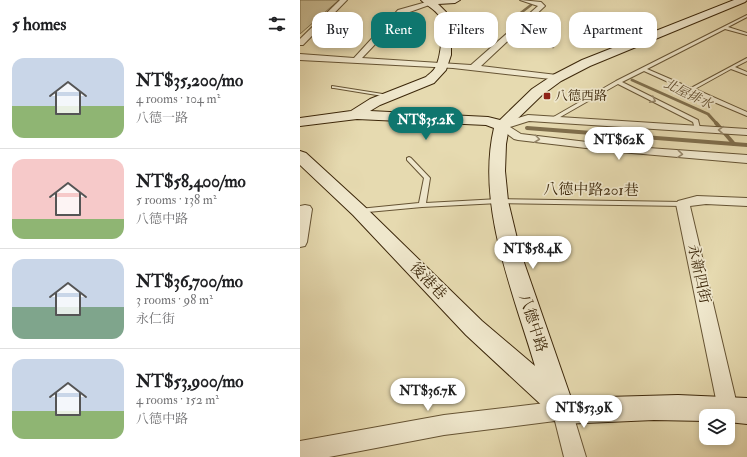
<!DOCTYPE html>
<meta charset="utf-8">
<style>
:root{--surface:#fff;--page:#f6f6f6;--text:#202124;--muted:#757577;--line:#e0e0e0;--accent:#0f766e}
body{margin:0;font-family:"IM FELL Double Pica","Noto Serif TC",serif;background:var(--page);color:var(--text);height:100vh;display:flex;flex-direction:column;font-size:15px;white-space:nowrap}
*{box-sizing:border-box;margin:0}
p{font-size:13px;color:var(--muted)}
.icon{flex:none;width:22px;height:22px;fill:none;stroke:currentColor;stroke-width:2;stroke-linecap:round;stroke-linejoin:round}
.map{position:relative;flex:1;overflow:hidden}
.sheet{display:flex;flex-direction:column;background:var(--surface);width:300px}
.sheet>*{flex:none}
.hud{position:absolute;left:12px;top:12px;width:375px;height:36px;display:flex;gap:8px}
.buttons{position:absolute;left:399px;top:409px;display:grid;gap:8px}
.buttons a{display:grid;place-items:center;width:36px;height:36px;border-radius:8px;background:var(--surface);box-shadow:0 2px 6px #0003;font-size:20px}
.price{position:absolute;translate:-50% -34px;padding:0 9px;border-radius:14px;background:#fff;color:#222;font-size:13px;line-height:26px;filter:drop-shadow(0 1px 2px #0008)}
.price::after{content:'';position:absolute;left:50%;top:24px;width:12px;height:9px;margin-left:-6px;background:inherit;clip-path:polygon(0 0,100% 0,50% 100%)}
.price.current{background:var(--accent);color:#fff}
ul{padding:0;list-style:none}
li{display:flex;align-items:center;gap:12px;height:100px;padding:0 12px}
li+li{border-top:1px solid var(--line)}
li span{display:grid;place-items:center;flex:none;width:112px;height:80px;border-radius:12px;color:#555}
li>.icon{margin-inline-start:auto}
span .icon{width:48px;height:48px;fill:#fffc;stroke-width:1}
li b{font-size:17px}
h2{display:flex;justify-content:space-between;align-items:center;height:48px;padding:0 12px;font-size:17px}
.pill{padding:0 14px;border-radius:12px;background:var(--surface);box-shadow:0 2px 6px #0003;font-size:14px;line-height:36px}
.pill.current{background:var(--accent);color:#fff}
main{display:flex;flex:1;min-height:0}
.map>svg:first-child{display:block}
.green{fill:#c9bc94;stroke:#82724f}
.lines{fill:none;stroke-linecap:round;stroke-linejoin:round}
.stream-far2{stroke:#7f6e4c;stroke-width:2.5}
.stream-far1{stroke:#7f6e4c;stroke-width:3}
.stream{stroke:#7f6e4c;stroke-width:4}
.lane-casing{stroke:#665434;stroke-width:2}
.street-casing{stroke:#665434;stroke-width:2}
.secondary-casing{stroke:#3c270a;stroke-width:2}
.lane{fill:#efe7cc;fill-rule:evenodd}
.street{fill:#efe7cc;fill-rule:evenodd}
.secondary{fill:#efe7cc;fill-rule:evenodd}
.oneway{stroke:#96876b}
.poi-dot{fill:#8f2418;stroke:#efe7cc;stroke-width:1.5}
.labels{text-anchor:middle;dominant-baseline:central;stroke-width:3.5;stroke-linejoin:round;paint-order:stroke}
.far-water-label{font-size:13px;font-style:italic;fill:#5e4a2b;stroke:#efe7cc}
.far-poi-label{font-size:13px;fill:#3c270a;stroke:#efe7cc;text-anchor:start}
.street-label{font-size:15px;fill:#3c270a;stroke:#efe7cc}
</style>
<main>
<section class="sheet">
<h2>5 homes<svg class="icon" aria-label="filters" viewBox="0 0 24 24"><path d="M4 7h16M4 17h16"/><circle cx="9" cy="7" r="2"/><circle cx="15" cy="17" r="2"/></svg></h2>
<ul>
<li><span style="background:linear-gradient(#c9d6e8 60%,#8fb573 0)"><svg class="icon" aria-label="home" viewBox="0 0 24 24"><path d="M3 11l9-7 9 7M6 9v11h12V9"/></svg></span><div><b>NT$35,200/mo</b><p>4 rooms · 104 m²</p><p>八德一路</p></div></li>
<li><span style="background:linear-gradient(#f6c9c9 75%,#8fb573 0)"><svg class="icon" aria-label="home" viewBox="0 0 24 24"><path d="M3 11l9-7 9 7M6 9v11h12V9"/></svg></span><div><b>NT$58,400/mo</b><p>5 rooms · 138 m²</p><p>八德中路</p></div></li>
<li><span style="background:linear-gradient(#c9d6e8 60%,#7fa58c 0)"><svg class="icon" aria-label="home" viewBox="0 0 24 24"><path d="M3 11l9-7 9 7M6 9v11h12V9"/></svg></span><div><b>NT$36,700/mo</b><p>3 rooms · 98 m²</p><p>永仁街</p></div></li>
<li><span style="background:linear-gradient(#c9d6e8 65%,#8fb573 0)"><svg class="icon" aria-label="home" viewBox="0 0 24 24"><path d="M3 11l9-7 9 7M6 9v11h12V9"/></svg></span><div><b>NT$53,900/mo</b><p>4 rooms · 152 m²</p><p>八德中路</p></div></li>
</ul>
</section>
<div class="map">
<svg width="447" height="457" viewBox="0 0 447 457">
<rect width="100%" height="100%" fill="#e6dab0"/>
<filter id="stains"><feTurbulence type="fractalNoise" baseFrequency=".005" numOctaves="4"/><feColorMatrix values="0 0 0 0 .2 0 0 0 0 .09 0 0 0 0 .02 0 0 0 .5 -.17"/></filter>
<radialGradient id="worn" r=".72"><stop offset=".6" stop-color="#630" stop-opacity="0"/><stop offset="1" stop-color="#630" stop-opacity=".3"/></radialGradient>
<path class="green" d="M0,0H39L0,34Z"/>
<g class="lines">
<path class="stream-far2" d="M231,5L209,22L210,25L245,39L253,47"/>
<path class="stream-far1" d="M332,80L408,114L417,124"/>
<g class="stream">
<path d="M416,123L434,144"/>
<path d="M227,128L447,145"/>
</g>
<defs>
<g id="lane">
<path d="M447,15V17L428,27L447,33V35L425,29L347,69L391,88L447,58V61L435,67L447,72V75L431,69L395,89L447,112V116L388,91L344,71L322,82L398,120L400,128L399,129H395L393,122L318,84L255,120H251L250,119L316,81Z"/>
<path d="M165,17L188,22L189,23L187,24L165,19L146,22L144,21Z"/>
<path d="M32,86L89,95L91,96L89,97L34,88H32Z"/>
<path d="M109,157L111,158L130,178L126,203L199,199L383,202L386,204L383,206L199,203L122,207L57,213L56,211L57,209H59L119,203L124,178L107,160V158Z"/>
</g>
<g id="street">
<path d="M40,0H47L3,45H0V39Z"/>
<path d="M220,0L241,2L245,6L181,66L257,75L262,78L260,80L153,68L0,60V54L54,58L98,10L130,1L133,3L132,4L104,14L62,58L171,65L238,6Z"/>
<path d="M228,115L447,129V135L229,121L210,127L221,134L320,146L447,155V163L320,152L218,140L214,139L197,126L198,124Z"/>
<path d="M397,196L447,198V206L406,204L390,206L438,409L435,416L428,418V416H421L418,409L376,204L378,201Z"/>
<path d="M5,205L10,206L12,209L7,242L5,246L0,247V206Z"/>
<path d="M262,401L269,404L272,411L286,457H264L255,421L144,435L29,457H0V441L144,415Z"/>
</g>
<path id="secondary" d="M121,0H160L155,3L138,4L146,12L151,22V55L146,70L134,83L80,105L70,111L188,117L200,120L232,89L253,75L282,60L434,0H447L445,2L290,66L261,81L242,95L209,127L206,144L205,171L208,201L220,251L271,398L378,395L447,398V424L428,422V416H406V421L354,420L262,424L252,420L248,411L166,335L53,215L0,165V151L6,153L65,207L182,321L235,366C213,292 176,205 194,128L186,125L57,119L0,126V118L51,111L70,99L126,77C129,74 134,71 136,66C141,57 144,25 140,17C135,9 127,6 121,0Z"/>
</defs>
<use href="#lane" class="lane-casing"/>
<use href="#street" class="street-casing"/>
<use href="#secondary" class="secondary-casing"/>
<use href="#lane" class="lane"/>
<use href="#street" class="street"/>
<use href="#secondary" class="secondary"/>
</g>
<defs><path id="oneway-chevron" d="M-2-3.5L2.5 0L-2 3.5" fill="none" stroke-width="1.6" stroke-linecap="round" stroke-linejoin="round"/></defs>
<g class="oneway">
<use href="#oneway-chevron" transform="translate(353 100) rotate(27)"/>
<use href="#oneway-chevron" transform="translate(421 130) rotate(-176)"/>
<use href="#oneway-chevron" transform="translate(237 139) rotate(7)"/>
<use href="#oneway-chevron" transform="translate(380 154) rotate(5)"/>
</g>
<rect class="poi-dot" x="243" y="92" width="8" height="8" rx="2"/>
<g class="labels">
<g class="far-water-label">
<text transform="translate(388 94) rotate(26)">北屋排水</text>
</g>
<g class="far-poi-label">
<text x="255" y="96">八德西路</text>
</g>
<g class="street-label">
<text transform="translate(291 190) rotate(1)">八德中路201巷</text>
<text transform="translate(399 274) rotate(78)">永新四街</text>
<text transform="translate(128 281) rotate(46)">後港巷</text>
<text transform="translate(233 323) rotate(72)">八德中路</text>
</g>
</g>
<rect width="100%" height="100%" filter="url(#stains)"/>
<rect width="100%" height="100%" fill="url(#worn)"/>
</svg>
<div class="buttons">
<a><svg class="icon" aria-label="layers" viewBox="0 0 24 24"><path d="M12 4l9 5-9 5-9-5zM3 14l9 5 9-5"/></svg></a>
</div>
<b class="price current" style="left:126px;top:141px">NT$35.2K</b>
<b class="price" style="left:319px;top:161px">NT$62K</b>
<b class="price" style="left:233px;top:270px">NT$58.4K</b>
<b class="price" style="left:128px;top:412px">NT$36.7K</b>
<b class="price" style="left:284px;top:429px">NT$53.9K</b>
<div class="hud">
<a class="pill">Buy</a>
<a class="pill current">Rent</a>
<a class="pill">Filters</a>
<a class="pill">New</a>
<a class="pill">Apartment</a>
</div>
</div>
</main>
